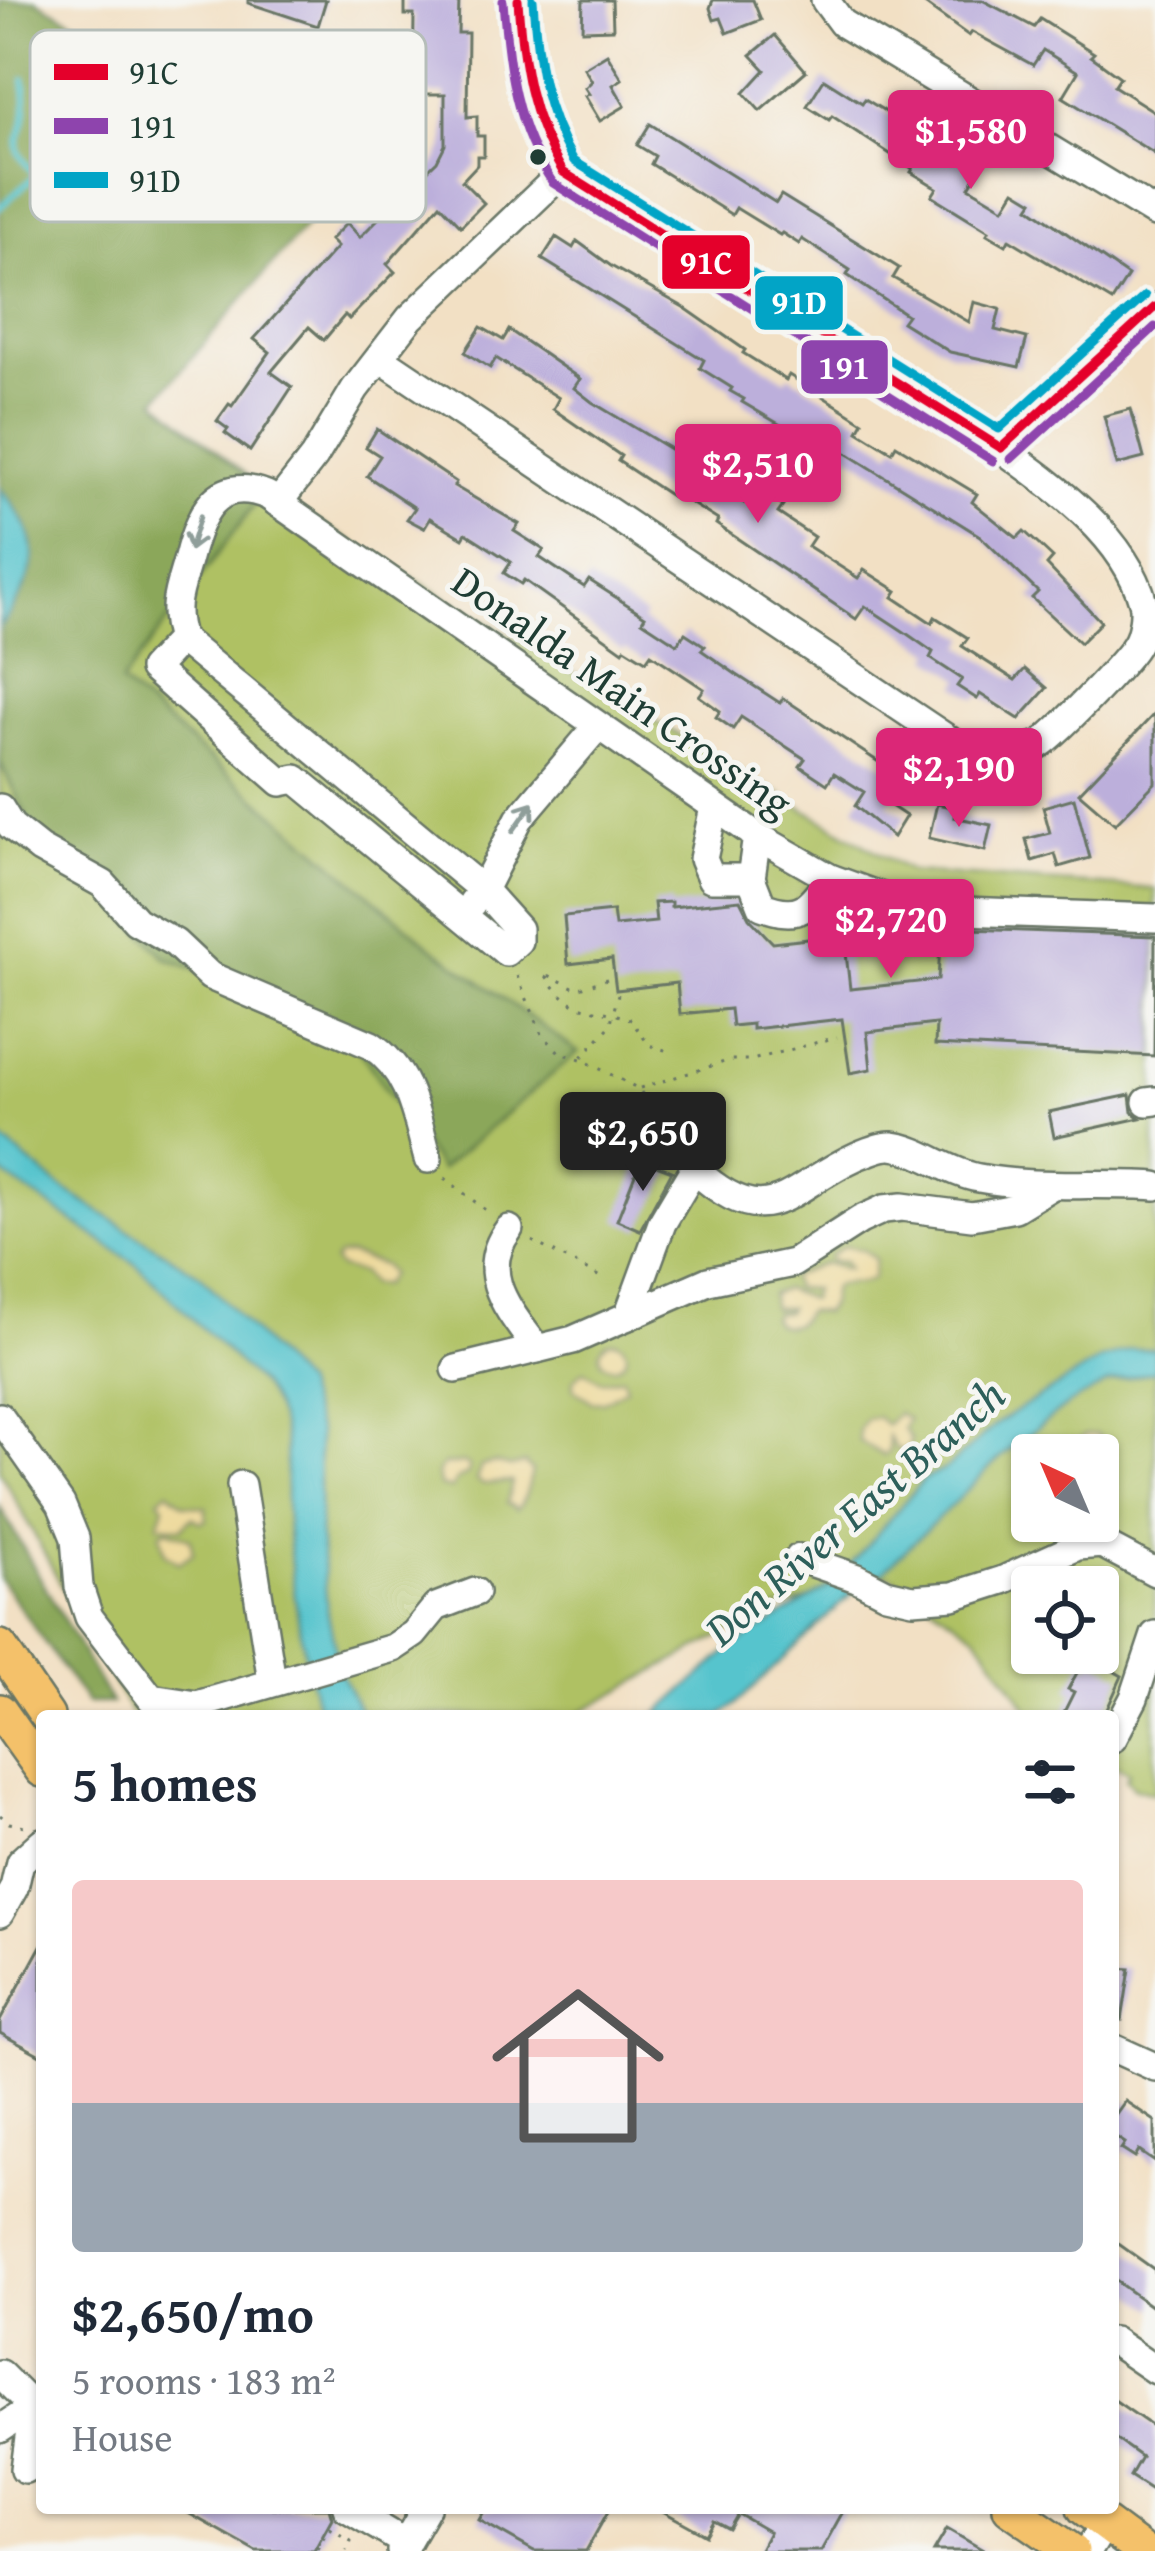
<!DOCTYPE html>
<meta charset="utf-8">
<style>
:root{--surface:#fff;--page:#f6f6f7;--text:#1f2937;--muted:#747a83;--line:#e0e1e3;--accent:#db2777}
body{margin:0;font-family:"Gentium Book Plus",serif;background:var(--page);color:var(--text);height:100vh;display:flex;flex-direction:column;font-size:45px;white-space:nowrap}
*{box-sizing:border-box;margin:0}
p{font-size:39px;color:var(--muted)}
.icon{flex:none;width:66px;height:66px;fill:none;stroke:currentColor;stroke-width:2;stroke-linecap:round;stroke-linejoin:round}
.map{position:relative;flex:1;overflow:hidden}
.side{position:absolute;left:36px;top:1710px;width:1083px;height:804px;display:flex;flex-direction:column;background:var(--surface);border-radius:12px;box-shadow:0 3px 9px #0004}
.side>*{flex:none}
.needle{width:78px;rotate:316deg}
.controls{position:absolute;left:1011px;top:1434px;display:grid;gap:24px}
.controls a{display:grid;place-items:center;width:108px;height:108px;border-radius:12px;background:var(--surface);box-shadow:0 3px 9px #0004;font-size:60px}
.price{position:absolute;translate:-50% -102px;padding:0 27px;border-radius:12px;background:var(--accent);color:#fff;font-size:39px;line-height:78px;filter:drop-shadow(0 3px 6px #0008)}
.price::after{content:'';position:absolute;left:50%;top:72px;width:36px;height:27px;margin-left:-18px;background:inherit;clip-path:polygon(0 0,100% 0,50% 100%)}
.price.on{background:#222;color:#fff}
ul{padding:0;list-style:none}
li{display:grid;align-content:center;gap:24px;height:636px;padding:0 36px}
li+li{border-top:3px solid var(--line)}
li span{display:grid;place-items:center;height:372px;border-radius:12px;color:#555}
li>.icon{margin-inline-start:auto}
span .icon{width:216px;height:216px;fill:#fffc;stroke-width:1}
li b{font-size:51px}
h2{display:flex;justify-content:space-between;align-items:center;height:144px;padding:0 36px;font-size:51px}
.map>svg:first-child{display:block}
.green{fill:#afc164;stroke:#677f4c;stroke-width:3;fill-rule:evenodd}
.forest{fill:#8ba75a;stroke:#557247;stroke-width:3}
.sand{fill:#eeda9e;stroke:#868c69;stroke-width:3}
.water{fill:#57c4cd;stroke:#3b8080;stroke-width:3}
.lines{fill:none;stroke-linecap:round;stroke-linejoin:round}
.stream{stroke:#57c4cd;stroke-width:6}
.building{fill:#bcafdb}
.minor-casing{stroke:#697666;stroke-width:32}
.major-casing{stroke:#697666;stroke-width:38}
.path{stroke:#697666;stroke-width:3;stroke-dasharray:3 9;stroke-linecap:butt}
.minor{stroke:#fff;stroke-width:27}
.major{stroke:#f4c16a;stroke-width:33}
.bus-1-casing{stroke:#f6f6f2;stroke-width:18}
.bus-2-casing{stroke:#f6f6f2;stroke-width:18}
.bus-3-casing{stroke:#f6f6f2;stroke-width:18}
.bus-1{stroke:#e4002b;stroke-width:9}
.bus-2{stroke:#8e44ad;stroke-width:9}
.bus-3{stroke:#02a4c6;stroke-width:9}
.oneway{stroke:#8f9e9a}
.bus-dot{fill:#1f3d34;stroke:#f6f6f2;stroke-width:4.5}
.labels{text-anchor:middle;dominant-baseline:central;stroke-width:10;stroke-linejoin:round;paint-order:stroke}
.street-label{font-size:42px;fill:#1f3d34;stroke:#f6f6f2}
.water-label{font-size:45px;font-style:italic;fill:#2d5f5a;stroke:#f6f6f2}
.key{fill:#f6f6f2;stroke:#b6beb9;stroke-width:3}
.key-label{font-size:33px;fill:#1f3d34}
.line-badge{stroke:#f6f6f2;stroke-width:4.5}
.badge-label{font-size:33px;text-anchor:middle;font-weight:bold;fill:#fff}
</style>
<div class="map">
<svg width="1155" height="2551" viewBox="0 0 1155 2551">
<rect width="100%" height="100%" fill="#f6f6f2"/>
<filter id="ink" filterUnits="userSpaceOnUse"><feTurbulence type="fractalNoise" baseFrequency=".00833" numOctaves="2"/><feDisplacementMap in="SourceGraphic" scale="24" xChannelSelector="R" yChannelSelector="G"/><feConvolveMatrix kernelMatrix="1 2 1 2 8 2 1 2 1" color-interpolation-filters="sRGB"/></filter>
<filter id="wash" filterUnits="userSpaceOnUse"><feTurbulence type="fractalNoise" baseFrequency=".004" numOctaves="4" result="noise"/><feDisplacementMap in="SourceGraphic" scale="48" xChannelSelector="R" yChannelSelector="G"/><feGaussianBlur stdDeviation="2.7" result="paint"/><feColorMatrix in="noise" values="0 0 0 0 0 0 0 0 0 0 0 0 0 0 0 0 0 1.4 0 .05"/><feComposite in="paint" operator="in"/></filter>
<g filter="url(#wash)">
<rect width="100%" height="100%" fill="#f2e0c4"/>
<path class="green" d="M265,491L911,872L1155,889V1794L1133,1787L1126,1779L1129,1772L1113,1764V1716H1033L976,1634L889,1575L761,1614L573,1716L131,1714L0,1471V762L36,836L345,1029L375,1072L577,1052L430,946L120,683ZM1032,1455H1098V1521H1032ZM1032,1587H1098V1653H1032Z"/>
<g class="forest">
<path d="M0,0H36L238,114L339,88L392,125L156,400L265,491L121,683L430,946L578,1052L440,1170L345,1029L166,958L116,905L36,836L0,762Z"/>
<path d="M0,1507L111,1703H87L0,1579Z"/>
</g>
<g class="sand">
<path d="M844,1246L863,1250L875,1259L872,1279C859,1288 845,1280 833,1287L830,1304L823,1313L806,1311C798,1324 791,1330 776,1324L772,1318L775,1313L787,1312L789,1308H772L771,1294L784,1289L810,1299L813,1289L794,1288L790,1277L824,1263L848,1269L845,1262L831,1261L829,1256Z"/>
<path d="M349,1254L383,1265L390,1274L383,1285H370L361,1273L339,1268L334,1262L338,1256Z"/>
<circle cx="613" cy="1354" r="13"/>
<path d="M584,1370L601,1381L623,1377L626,1388L604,1401L592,1402L574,1389V1379Z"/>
<path d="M898,1413L908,1419L903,1428L911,1440L906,1452L896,1449L888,1437L889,1451L884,1456L859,1441V1429L866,1419L877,1417L886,1425Z"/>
<path d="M1097,1434L1104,1444L1098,1448L1106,1453L1098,1461V1455H1053L1052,1451L1059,1442L1077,1443L1085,1435Z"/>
<path d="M463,1463L469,1466L468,1474L457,1480L451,1489L439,1486L437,1474L443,1465Z"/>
<path d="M494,1463L511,1467L525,1463L532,1471C530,1481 525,1501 517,1509L507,1503L512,1482L483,1484L476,1480L481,1466Z"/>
<path d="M168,1491L184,1504L206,1507V1520L200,1522L192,1517L182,1528L158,1524L164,1506L159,1499Z"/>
<path d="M165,1529L190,1538L193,1553L179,1563L165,1554L160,1533Z"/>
</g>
<g class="water">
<path d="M0,488C48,546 40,568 0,628Z"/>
<path d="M0,1138L59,1186L201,1276L302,1384L318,1432L320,1536L328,1614L340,1671L362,1716H320C301,1653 292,1587 287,1521C282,1465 296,1436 262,1386L137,1265L0,1172Z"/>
<path d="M1131,1349H1155V1371L1108,1383L1067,1405L1003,1455L884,1571L858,1587L735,1705L721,1716H656L731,1648L835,1583L923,1480L947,1468L999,1422L1100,1360Z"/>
</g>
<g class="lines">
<g class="stream">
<path d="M24,79C25,89 27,100 26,110C23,144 5,141 34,173"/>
<path d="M0,207L51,162L68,158L92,161L127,149L149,165H171L187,172L224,169L255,186L270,188C290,177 297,153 313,137"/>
</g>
</g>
<g id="blocks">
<g class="building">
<path d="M248,0H326L318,26L248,3Z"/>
<path d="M405,0H459L458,33H468L467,117L477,116V136H484V156H477V165L462,181L484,203L461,226L440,204L387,264L395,272L349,319L345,315L324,340L309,327L271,372L292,387L250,451L225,433L228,429L217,421L229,404L232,406L270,352L254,339L337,247L330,240L347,223L360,237L393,204L389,201L403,186L407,190L437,161L445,145V94H413L414,15H405Z"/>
<path d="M583,0H612L613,29L582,30Z"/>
<path d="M713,0H753L761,20L727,33L721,18L714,20L710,8Z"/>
<path d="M919,0H982L1034,27L1040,19L1094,53L1091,56L1120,77L1114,86L1155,112V154L1063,97L1078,72L1043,50L1033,65L972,32L969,36Z"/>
<path d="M775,35L806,71L760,111L744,93L765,70L751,55Z"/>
<path d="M607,54L622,79L613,85L625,106L600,121L585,96L589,94L585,88L592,81L584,68Z"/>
<path d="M824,79L862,103L865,99L883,110L906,126L904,129L954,160L956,156L979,171L969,187L1004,208L1015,190L1033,201L1029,207L1128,276L1112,301L1009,239L1006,245L987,234L989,231L932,196L937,188L911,172L913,169L832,116L829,120L807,106Z"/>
<path d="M650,124L776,203L781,195L899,268L893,278L969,322L974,302L1000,309L995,330L1027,338L1019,367L950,352L902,322L907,315L847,275L850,270L802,239L799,244L782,233L780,235L736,208L732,215L651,164L655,156L637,145Z"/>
<path d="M556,237L573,248L577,241L611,266L685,308L745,350L743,353L786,380L789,375L863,422L858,431L892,452L896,445L977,494L972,502L1017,538L1024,531L1053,558L1047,565L1101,622L1080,643L1032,598L1038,592L980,536L845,452L840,460L742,402L744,399L730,391L732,388L700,368L704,360L542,259Z"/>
<path d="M481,327L503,340L509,330L580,379L574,388L592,402L700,467L696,472L744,503L747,499L759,507L767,495L783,506L778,513L814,537L808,546L858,578L864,570L897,591L893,597L932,623L935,617L968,638L962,646L1015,680L1025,669L1047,688L1019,719L980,694L977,699L957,686L962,679L930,658L933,652L903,631L865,606L856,619L716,524L718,520L673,492L671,496L618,461L621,456L553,409L559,398L496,358L490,368L465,352Z"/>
<path d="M1131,409L1144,458L1117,465L1104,416Z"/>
<path d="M377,429L456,482L454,486L519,524L514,531L544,550L539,557L584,587L589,580L645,616L642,621L677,644L685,633L705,646L701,650L737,675L780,703L783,698L904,779L888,804L906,816L893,837L855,806L864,792L834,773L827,784L800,766L805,759L741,717L733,729L716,717L720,711L699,696L704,689L651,654L646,661L625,648L623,651L524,580L521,584L504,573L511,562L466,533L463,538L430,518L424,528L407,519L415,508L367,476L380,456L366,447Z"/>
<path d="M1155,713V783L1115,824L1079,793Z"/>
<path d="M1074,798L1090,858L1059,867L1055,854L1032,861L1026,839L1050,833L1043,807Z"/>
<path d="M937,804L956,808L954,817L991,825L985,851L929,838Z"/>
<path d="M740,900L749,918L773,943L844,935L850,989L938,980L941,928L1155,936L1154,1056L935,1045L936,1024L867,1032L871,1069L850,1073L842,1019L752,1029V1024L732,1026L730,1009L680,1014L677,983L616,990L612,959L568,964L564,916L613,911L615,926L656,922L654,903L671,902V907Z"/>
<path d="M1130,1095L1132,1112L1140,1118L1054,1137L1049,1112Z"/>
<path d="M641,1159L672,1171L640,1230L617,1220Z"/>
<path d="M1094,1660L1122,1676L1104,1716H1062L1074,1692L1068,1689L1083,1662L1090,1666Z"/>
<path d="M42,1944V2056L0,2033V2021Z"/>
<path d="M1113,1968L1130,1969L1122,2020L1113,2019Z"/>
<path d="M1125,2101L1155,2121V2162L1139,2151L1135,2158L1121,2149L1125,2143L1113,2135V2118Z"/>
<path d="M1113,2240L1155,2270V2309L1113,2279Z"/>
<path d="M1113,2399L1155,2428V2492L1130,2476L1141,2457L1113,2437Z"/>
<path d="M179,2508H329L332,2518L314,2551H256Z"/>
<path d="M486,2508H610L586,2551H534L479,2520Z"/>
<path d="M657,2508H845L821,2551H759L769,2532L738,2514L729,2529L714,2521L706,2535Z"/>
<path d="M947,2529L985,2551H934Z"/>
</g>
</g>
</g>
<g filter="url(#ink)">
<use href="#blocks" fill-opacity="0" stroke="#697666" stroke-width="3"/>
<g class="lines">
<defs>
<g id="minor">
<path d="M825,0L842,23L1155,213"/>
<path d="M380,358L958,746C986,757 1010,757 1038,745C1052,739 1126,661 1135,646C1142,636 1146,613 1143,602C1124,535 1055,487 1001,448L563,172C523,110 523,71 518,0"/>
<path d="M1001,448L1155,307"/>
<path d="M278,503L314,457L355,389L410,318L563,172"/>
<path d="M181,639L153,669L281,782L296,779L506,952L518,941V929L483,890L181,639C170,606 179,590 188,558C199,515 215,475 267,495L757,836L830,878L904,905L938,910L1155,918"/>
<path d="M714,807L703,859L711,878H751L757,836"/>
<path d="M0,808L11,826L40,849L103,884L136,921L175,943L210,976L371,1045C410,1071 416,1115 428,1159"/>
<path d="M751,878L762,906C799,920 809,909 830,878"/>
<path d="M472,903L483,890L519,819L597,727"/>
<path d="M1147,1102L1155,1101"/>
<path d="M509,1229C475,1274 510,1311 537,1349"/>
<path d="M628,1316L662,1223L694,1169C770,1238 786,1188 857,1156C866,1152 882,1145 892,1146C921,1149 949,1173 979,1178C1037,1189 1096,1182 1155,1186"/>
<path d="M456,1369L573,1340L708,1281L793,1263L860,1220L884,1209L902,1207L972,1216L1015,1208L1051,1186"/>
<path d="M0,1417L61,1504L75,1538L79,1587L89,1617L151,1698L197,1705L393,1648L414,1634L436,1607L475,1592"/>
<path d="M241,1485L272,1681"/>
<path d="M799,1558L857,1578L886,1593L913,1599L953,1596L1003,1580L1078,1546L1102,1544L1155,1572"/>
<path d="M1113,1738L1134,1698L1155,1635"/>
<path d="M0,1913L14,1888L20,1862L42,1842"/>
<path d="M1113,2048L1155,2067"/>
<path d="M1113,2341L1155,2370"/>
<path d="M0,2374L33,2407"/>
<path d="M0,2429L33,2407H42"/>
<path d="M25,2469L33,2407"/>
<path d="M347,2508L406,2543"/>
<path d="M401,2551L426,2508"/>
<path d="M1088,2551L1105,2523"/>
</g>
<g id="major">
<path d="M0,1647L47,1716"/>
<path d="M0,1711L42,1770"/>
<path d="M1010,2508L1072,2551"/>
<path d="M1084,2508L1142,2551"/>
</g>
</defs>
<use href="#minor" class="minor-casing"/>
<use href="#major" class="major-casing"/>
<g class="path">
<path d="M517,976L542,1034L560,1053L581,1059L639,1089L678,1149"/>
<path d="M607,979L577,989L544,973C574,1017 584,1003 630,1019L649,1045L671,1052"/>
<path d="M582,1057L610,1026L618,994"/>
<path d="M640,1088L731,1060H752L837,1037"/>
<path d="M445,1178L489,1213"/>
<path d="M532,1241L602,1278"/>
<path d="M0,1815L9,1823L25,1826"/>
<path d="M317,2549L329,2528L351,2541L346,2551"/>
</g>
<use href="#minor" class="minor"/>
<use href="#major" class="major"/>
<defs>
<g id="bus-1">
<path d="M518,0C522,63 530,117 563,172L1001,448"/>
<path d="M1001,448L1155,307"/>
</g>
<g id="bus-2">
<path d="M503,1C508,67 515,127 553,183L993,461"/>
<path d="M1011,459L1155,327"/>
</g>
<path id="bus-3" d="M533,0C537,59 543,110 574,161L999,429L1145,296"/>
</defs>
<use href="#bus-1" class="bus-1-casing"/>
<use href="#bus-2" class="bus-2-casing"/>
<use href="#bus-3" class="bus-3-casing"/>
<use href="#bus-1" class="bus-1"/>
<use href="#bus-2" class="bus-2"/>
<use href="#bus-3" class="bus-3"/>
</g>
<defs><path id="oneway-shaft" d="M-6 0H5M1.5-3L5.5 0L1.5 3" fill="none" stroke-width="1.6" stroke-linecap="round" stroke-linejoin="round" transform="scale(3)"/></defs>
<g class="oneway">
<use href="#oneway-shaft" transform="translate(195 533) rotate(107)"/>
<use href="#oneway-shaft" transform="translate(523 817) rotate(-55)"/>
</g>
</g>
<circle class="bus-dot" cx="538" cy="157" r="10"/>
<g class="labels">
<g class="street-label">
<text transform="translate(623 691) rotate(35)">Donalda Main Crossing</text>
</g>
<g class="water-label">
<text transform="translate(854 1511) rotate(-41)">Don River East Branch</text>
</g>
</g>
<rect x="30" y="30" width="396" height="192" rx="18" class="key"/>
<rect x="54" y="64" width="54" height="16" fill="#e4002b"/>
<rect x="54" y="118" width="54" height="16" fill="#8e44ad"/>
<rect x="54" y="172" width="54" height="16" fill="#02a4c6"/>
<g class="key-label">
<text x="129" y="84">91C</text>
<text x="129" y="138">191</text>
<text x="129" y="192">91D</text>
</g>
<g class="line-badge">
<rect x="660" y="233" width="92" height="58" rx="12" fill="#e4002b"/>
<rect x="753" y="274" width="92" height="58" rx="12" fill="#02a4c6"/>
<rect x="799" y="338" width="91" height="58" rx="12" fill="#8e44ad"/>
</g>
<g class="badge-label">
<text x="706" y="274">91C</text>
<text x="799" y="314">91D</text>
<text x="844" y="379">191</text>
</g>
</svg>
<div class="controls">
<a><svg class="needle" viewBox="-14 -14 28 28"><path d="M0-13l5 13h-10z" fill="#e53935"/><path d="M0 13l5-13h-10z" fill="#747a83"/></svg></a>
<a><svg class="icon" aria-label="locate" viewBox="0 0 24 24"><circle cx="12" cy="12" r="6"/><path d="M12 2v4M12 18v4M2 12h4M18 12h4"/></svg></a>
</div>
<b class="price" style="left:971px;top:192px">$1,580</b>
<b class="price" style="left:758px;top:526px">$2,510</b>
<b class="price" style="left:959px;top:830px">$2,190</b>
<b class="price" style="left:891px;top:981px">$2,720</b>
<b class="price on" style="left:643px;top:1194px">$2,650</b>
<section class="side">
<h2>5 homes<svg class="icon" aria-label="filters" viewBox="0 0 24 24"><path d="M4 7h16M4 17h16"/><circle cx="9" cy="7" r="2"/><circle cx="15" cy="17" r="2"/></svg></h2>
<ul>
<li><span style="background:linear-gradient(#f6c9c9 60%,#9aa5b1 0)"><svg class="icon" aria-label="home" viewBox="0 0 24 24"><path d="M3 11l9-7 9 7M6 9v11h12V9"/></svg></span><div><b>$2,650/mo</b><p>5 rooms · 183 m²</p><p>House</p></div></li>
</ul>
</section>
</div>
